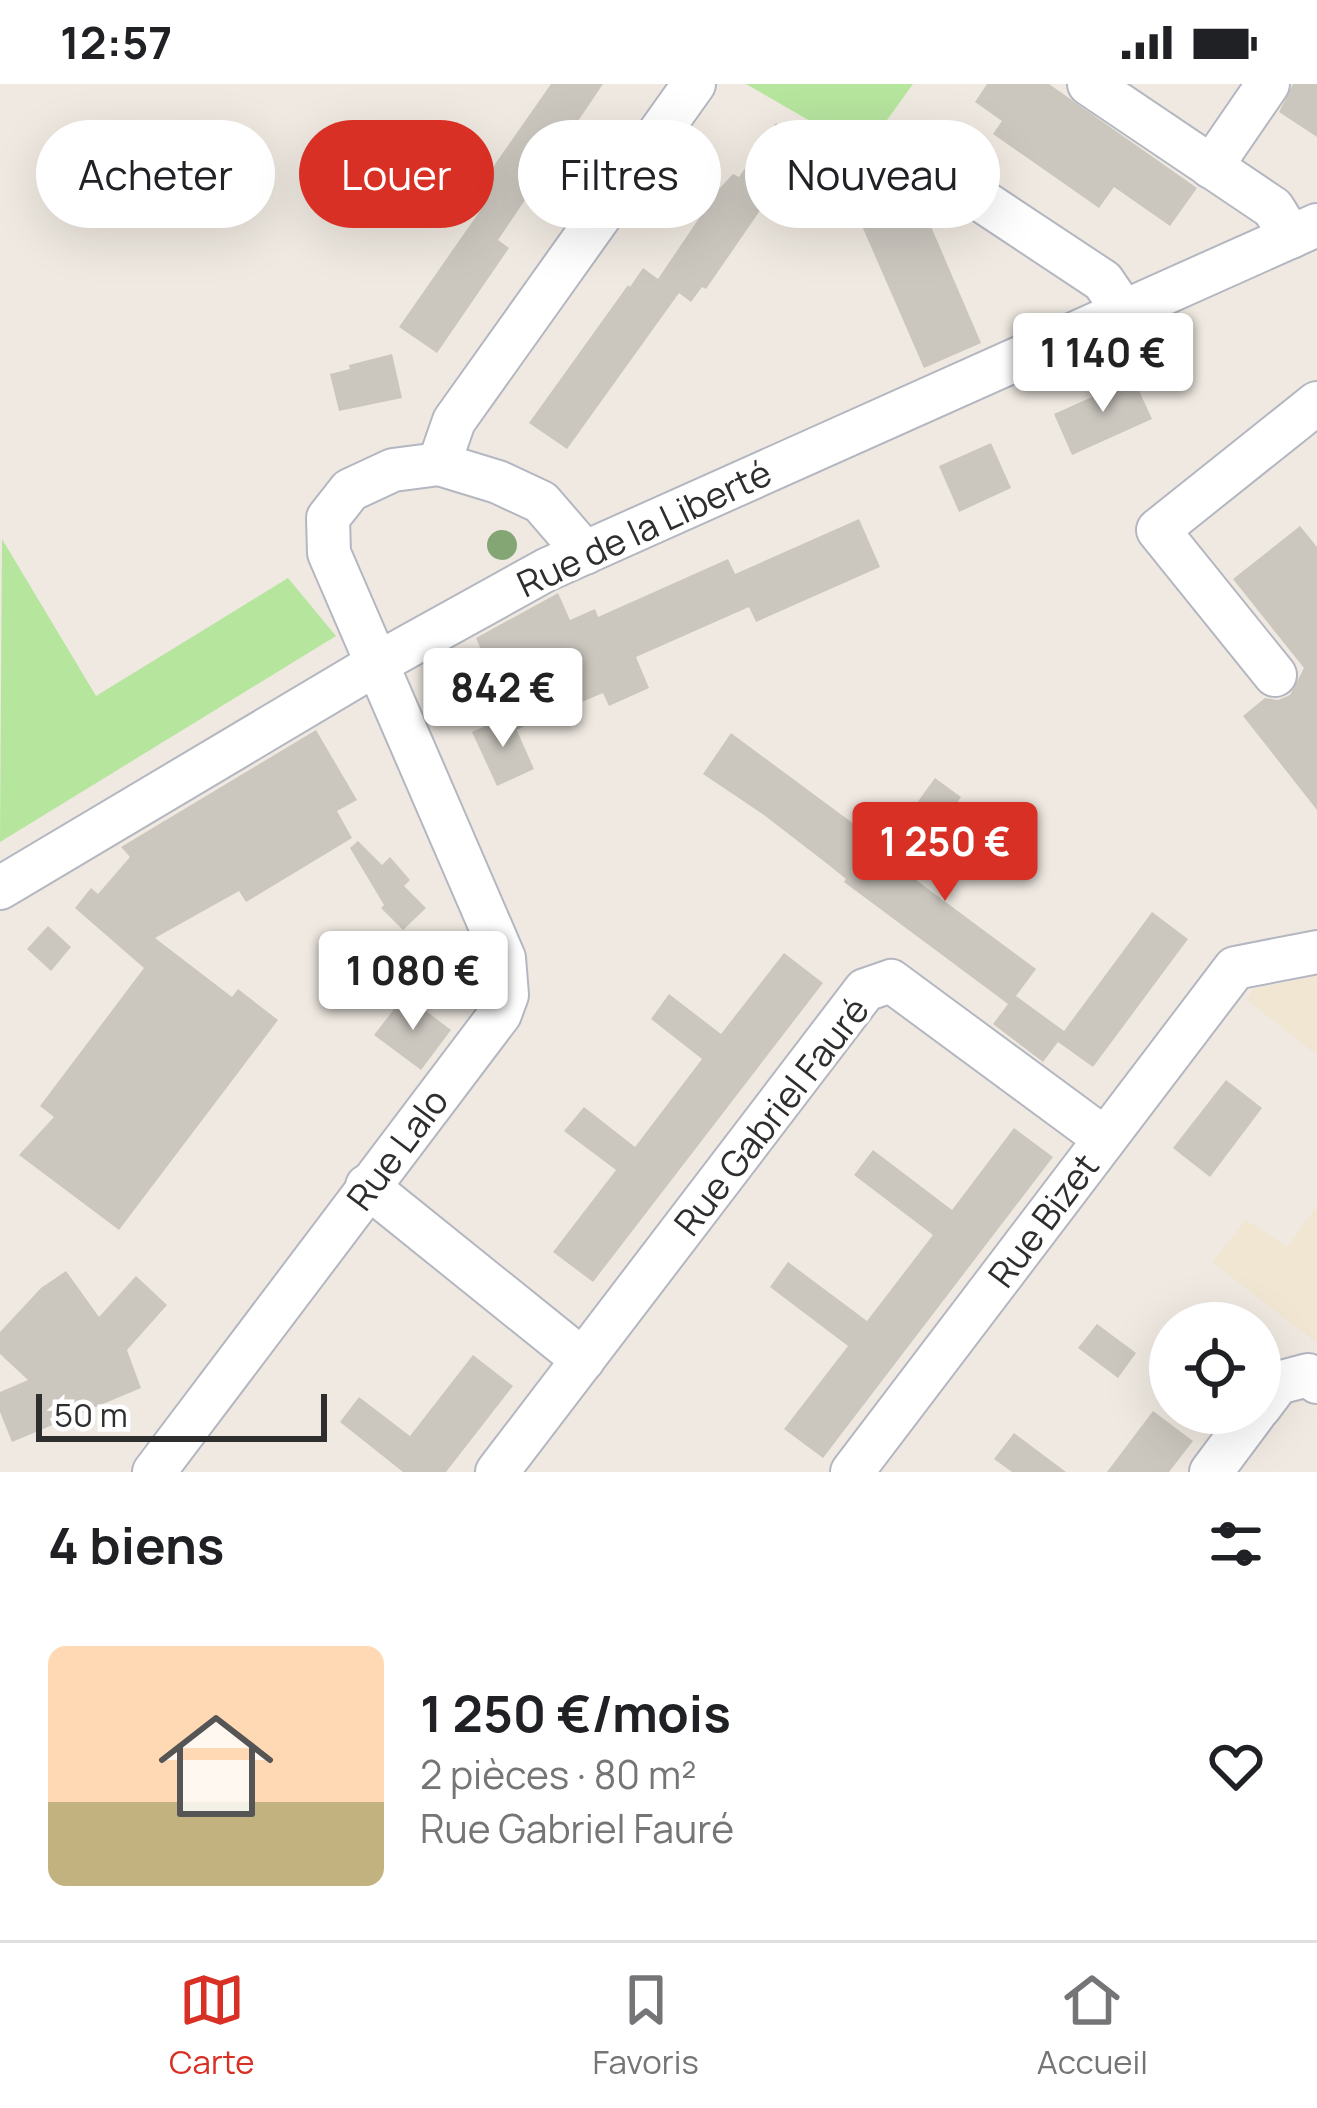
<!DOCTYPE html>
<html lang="fr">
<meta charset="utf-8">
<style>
:root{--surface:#fff;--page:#f2f2f2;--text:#202124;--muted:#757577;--line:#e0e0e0;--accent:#d93025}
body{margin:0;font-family:Manrope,sans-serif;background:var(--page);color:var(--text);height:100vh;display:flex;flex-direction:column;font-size:45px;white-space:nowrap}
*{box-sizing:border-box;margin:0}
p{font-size:39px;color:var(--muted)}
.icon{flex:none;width:66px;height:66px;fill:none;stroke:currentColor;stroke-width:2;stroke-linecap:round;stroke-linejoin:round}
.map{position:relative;height:1388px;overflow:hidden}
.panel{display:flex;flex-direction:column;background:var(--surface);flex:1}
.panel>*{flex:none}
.guide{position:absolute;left:36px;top:36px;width:1245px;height:108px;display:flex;gap:24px}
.buttons{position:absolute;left:1149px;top:1218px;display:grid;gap:24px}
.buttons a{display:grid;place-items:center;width:132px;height:132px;border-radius:50%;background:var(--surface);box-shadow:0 12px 48px #0002;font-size:60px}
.scale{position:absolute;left:36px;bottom:30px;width:291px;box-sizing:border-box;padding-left:12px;border:6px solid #2e2e2e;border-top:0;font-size:33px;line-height:42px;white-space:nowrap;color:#2e2e2e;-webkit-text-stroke:9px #fff;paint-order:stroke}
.price{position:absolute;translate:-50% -102px;padding:0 27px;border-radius:12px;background:#fff;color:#222;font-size:39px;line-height:78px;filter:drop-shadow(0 3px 6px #0008)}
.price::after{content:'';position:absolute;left:50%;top:72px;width:36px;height:27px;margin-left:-18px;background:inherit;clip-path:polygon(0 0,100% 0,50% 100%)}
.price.current{background:var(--accent);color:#fff}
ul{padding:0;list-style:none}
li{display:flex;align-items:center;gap:36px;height:300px;padding:0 48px}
li span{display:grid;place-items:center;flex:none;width:336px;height:240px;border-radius:18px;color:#555}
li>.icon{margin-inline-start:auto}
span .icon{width:144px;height:144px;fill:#fffc;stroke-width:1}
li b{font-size:51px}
h2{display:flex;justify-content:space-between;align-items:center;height:144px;padding:0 48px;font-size:51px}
.tag{padding:0 42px;border-radius:54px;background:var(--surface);box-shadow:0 12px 48px #0002;font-size:42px;line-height:108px}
.tag.current{background:var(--accent);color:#fff}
.status{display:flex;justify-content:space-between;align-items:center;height:84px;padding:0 60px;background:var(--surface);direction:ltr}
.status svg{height:33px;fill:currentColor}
.tabs{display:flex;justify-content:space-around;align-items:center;height:168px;border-top:3px solid var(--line);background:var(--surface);font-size:33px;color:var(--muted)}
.tabs a{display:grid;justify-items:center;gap:6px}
.tabs .current{color:var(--accent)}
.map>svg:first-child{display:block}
.education{fill:#f0e6d1}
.green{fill:#b6e59e}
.building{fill:#cbc7bf}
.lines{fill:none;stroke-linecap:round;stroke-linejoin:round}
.minor-casing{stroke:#b4b7c1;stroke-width:46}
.minor{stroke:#fff;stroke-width:42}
.tree{fill:#84a574}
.labels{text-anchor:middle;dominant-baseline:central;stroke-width:9;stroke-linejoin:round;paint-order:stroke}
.street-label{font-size:36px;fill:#2e2e2e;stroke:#fff}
</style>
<div class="status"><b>12:57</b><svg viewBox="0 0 49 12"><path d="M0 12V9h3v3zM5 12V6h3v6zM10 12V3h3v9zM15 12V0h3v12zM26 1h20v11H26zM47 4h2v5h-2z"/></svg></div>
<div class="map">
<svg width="1317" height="1388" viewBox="0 0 1317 1388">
<rect width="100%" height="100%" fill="#efe9e1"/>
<g class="education">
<path d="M1317,892V971L1247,916L1253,905Z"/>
<path d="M1317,1122V1259L1212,1178L1246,1136L1287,1163Z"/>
</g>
<g class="green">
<path d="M746,0H913L864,68Z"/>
<path d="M2,455L96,612L288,494L336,552L0,758Z"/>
</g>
<g class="building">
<path d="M551,0H603L498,156L509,164L437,269L399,243L484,121L472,113Z"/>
<path d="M987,0H1049L1197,104L1170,142L1114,103L1099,124L993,50L1002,37L975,18Z"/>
<path d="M1293,0H1317V53L1279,28Z"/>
<path d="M776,39L814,65L787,105L782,102L772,118L768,115L706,205L702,203L691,218L679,209L567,365L529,339L628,201L630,203L643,184L658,195L718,106L733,90L739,93Z"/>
<path d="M920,117L981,259L924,284L862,142Z"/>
<path d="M392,270L402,314L339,327L330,290L350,285L349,281Z"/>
<path d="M1131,289L1152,335L1072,371L1054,330L1092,313L1089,308Z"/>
<path d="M991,359L1011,404L959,428L939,382Z"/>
<path d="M859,435L880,483L756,538L749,523L636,573L649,604L609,622L603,609L516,646L476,554L558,509L570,536L595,525L598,533L728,475L735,490Z"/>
<path d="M1300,442L1317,463V726L1243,632L1265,614L1278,616L1290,611L1304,584L1233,495Z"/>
<path d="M510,631L534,685L497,702L472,648Z"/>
<path d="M316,646L357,716L337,727L352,754L246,818L239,807L155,854L232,913L238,905L278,936L119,1146L19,1071L54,1033L40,1022L144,884L75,824L91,804L98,810L130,773L121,763Z"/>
<path d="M731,649L885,763L935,694L961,713L908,790L1036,885L1016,912L1064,947L1152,828L1188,855L1093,983L1058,958L1043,978L993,940L1008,920L844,798L846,795L830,782L764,731L703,690Z"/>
<path d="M358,757L382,781L390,773L410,796L404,802L426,824L403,846L381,824L384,821L350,764Z"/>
<path d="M48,842L71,863L51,887L27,865Z"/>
<path d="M784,869L823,899L593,1198L553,1168L616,1086L564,1047L584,1023L635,1063L702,975L651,935L669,910L721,950Z"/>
<path d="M405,911L451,946L421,986L374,951Z"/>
<path d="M1226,996L1262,1024L1210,1093L1173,1064Z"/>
<path d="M1014,1044L1053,1073L823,1374L784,1345L848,1262L770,1203L788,1178L867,1237L933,1151L854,1091L873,1066L952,1126Z"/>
<path d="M66,1187L99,1233L136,1192L167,1221L127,1266L141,1304L12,1358L0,1328V1308L28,1296L0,1270V1248L41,1204Z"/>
<path d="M1097,1240L1136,1269L1118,1294L1078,1264Z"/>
<path d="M473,1271L513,1302L446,1388H403L340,1338L359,1313L410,1352Z"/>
<path d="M1153,1327L1193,1357L1169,1388H1107Z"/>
<path d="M1014,1349L1066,1388H1012L994,1375Z"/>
</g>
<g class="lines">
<defs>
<g id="minor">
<path d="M1089,0L1273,124L1291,153"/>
<path d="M925,79L1103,197L1124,228"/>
<path d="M1211,83L1268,0"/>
<path d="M439,380L454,337L694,0"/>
<path d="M1275,591L1158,446L1317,319"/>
<path d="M0,804L378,579L546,486L1317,141"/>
<path d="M367,1102L583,1276"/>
<path d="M1260,1323L1278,1299L1308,1291L1317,1298"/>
<path d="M154,1388L500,930L507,911L504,874L329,469L328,434L350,406L393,386L439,380L498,398L541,418L585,469"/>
<path d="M497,1388L865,906L891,897L1104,1054"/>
<path d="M852,1388L1235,884L1317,868"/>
<path d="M1211,1388L1255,1329"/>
</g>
</defs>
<use href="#minor" class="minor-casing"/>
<use href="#minor" class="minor"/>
</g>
<circle class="tree" cx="502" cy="461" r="15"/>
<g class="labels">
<g class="street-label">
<text transform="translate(644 444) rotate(-25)">Rue de la Liberté</text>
<text transform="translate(771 1032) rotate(-52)">Rue Gabriel Fauré</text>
<text transform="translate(397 1065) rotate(-53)">Rue Lalo</text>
<text transform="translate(1043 1136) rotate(-53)">Rue Bizet</text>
</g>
</g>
</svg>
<div class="buttons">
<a><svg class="icon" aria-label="locate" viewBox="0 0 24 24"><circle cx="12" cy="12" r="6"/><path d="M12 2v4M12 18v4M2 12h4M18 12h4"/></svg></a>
</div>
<div class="scale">50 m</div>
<b class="price" style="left:1103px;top:331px">1 140 €</b>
<b class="price" style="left:503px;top:666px">842 €</b>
<b class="price current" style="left:945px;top:820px">1 250 €</b>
<b class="price" style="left:413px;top:949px">1 080 €</b>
<div class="guide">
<a class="tag">Acheter</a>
<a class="tag current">Louer</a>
<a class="tag">Filtres</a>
<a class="tag">Nouveau</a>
</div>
</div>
<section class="panel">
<h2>4 biens<svg class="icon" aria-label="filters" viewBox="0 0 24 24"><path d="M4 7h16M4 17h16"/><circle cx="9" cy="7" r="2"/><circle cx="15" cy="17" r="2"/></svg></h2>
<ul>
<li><span style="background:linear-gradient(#ffd9b3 65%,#c2b280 0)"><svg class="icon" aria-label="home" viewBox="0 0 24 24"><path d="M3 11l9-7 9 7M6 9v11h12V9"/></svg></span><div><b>1 250 €/mois</b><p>2 pièces · 80 m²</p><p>Rue Gabriel Fauré</p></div><svg class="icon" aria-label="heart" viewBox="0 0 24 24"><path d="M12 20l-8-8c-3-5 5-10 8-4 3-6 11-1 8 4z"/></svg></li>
</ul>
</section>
<nav class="tabs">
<a class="current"><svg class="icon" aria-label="map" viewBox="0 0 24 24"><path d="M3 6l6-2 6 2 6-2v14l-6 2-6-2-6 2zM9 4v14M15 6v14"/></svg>Carte</a>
<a><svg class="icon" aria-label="saved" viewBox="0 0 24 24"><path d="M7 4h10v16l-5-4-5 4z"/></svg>Favoris</a>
<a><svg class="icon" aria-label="home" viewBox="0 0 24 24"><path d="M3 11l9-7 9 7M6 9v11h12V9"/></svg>Accueil</a>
</nav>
